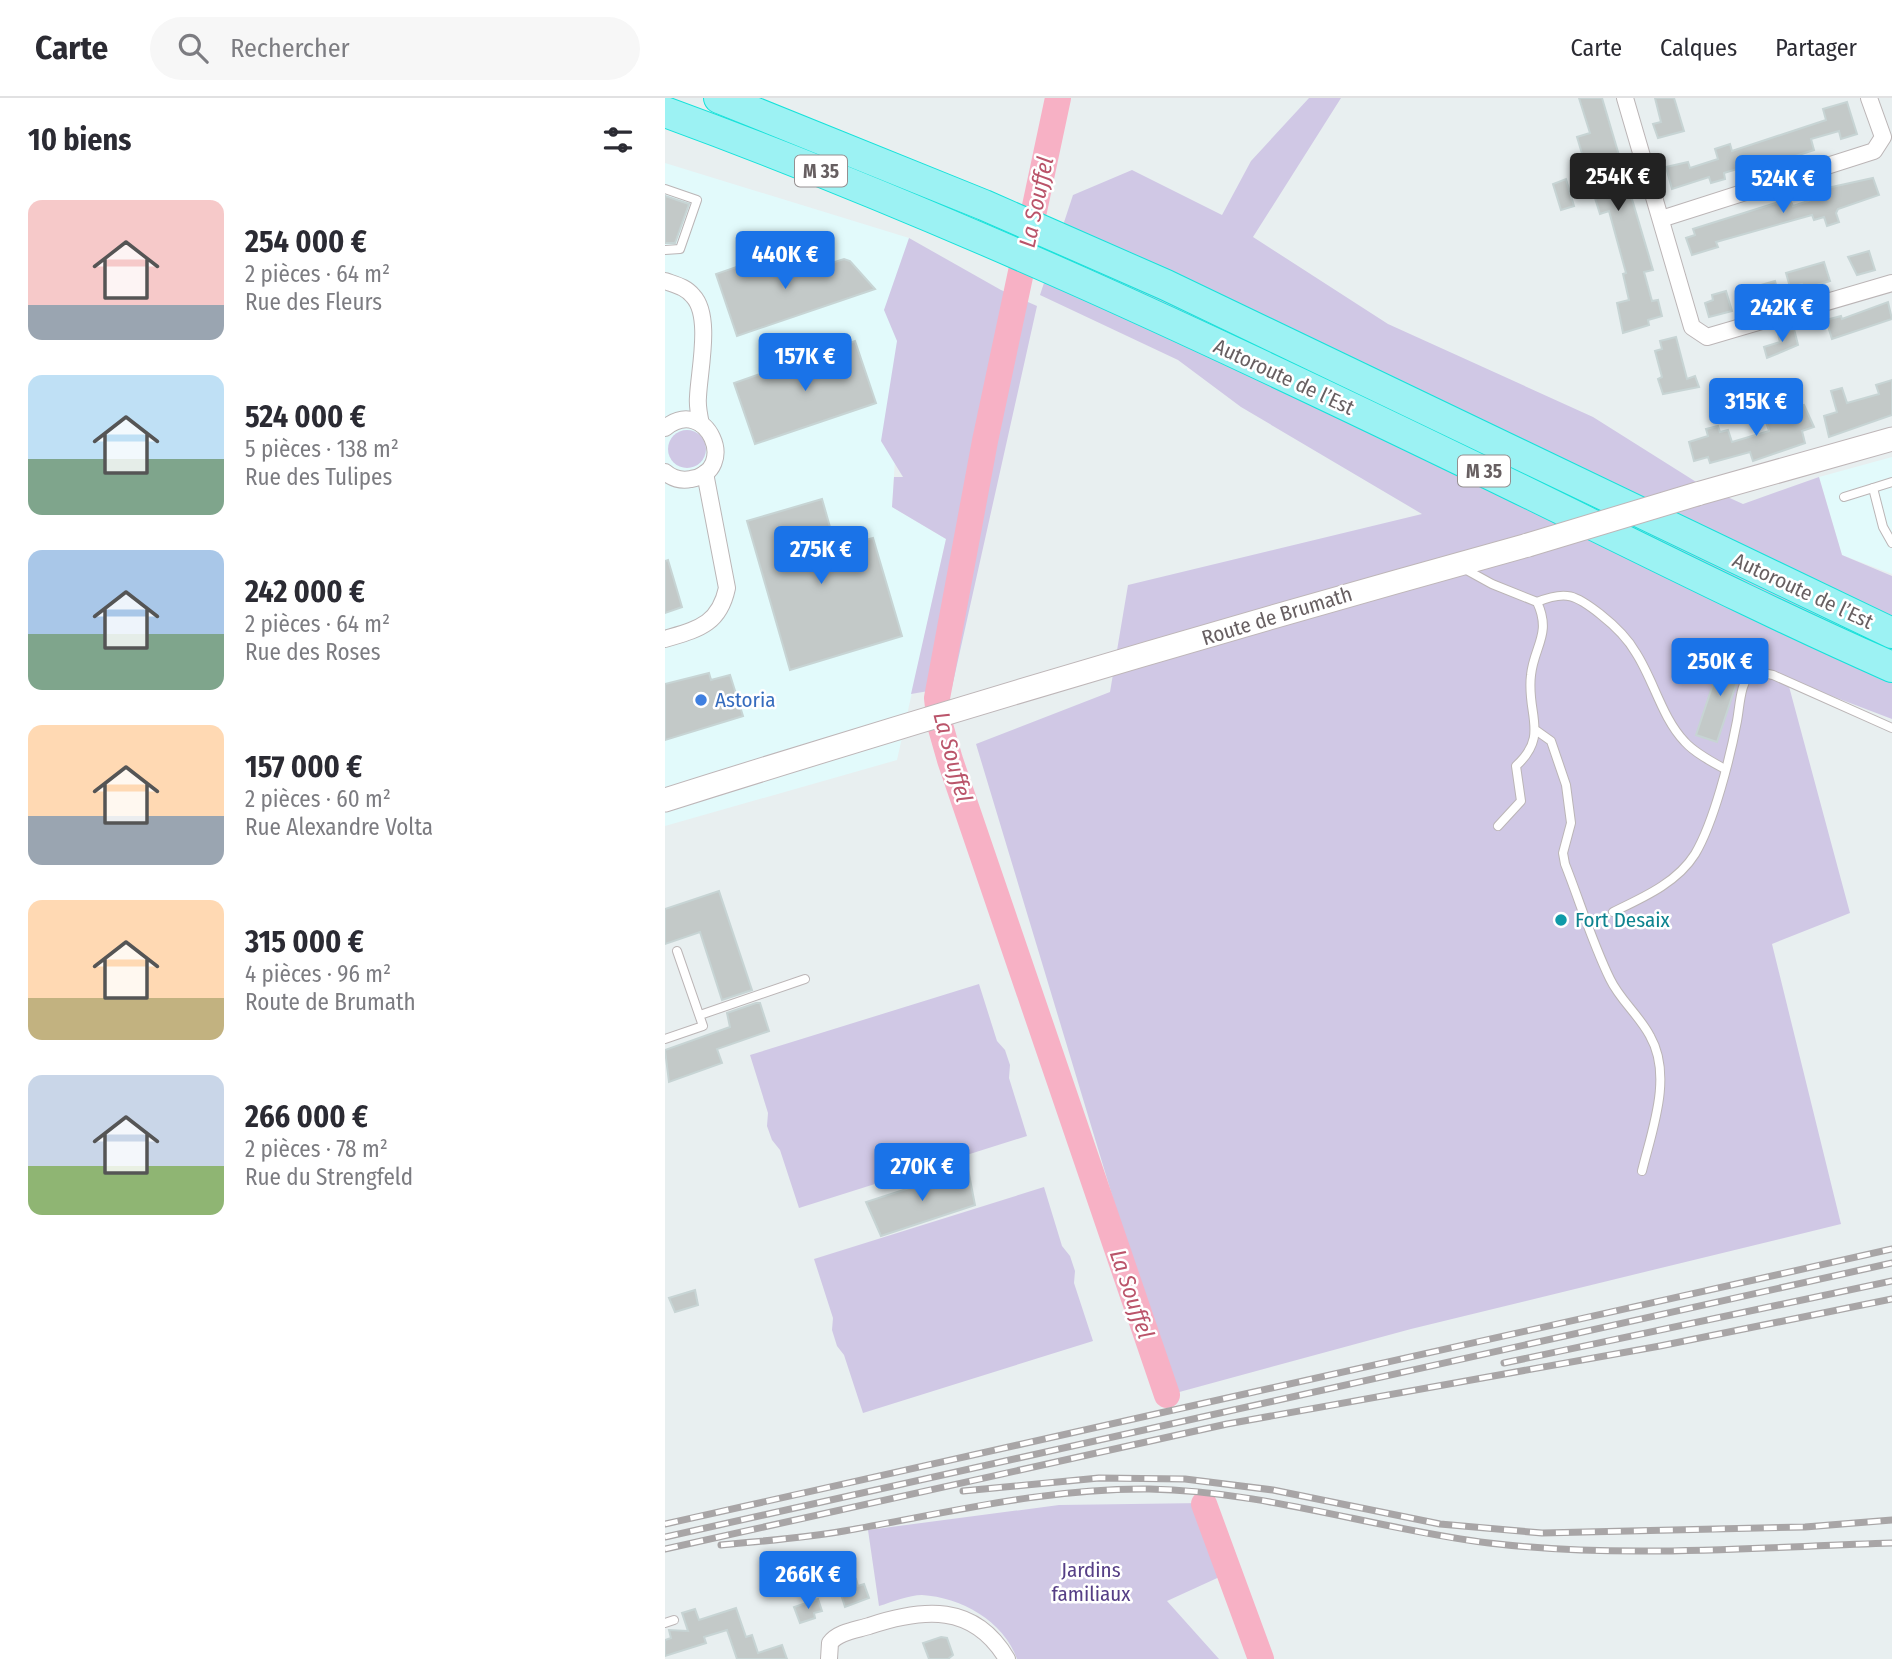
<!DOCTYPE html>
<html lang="fr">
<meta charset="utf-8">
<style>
:root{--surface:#fff;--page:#f7f7f7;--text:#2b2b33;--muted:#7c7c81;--line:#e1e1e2;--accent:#1a73e8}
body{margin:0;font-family:"Fira Sans Condensed",sans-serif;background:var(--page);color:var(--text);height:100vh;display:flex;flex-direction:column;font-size:26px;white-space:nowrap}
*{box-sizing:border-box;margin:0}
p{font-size:23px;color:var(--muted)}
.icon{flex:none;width:38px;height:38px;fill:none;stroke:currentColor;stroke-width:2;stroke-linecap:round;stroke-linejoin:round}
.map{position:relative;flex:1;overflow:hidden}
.sheet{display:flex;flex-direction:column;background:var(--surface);width:665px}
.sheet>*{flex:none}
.price{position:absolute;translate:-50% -60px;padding:0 16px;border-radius:7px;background:var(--accent);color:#fff;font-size:23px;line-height:46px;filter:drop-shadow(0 2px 4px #0008)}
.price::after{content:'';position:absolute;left:50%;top:42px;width:21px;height:16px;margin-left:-10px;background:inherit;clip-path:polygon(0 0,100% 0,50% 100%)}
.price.current{background:#222;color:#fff}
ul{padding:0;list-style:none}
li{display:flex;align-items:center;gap:21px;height:175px;padding:0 28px}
li span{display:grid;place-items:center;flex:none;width:196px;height:140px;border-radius:14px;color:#555}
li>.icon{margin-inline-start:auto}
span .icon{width:84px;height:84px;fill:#fffc;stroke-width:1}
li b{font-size:30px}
h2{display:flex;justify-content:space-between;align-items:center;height:84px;padding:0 28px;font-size:30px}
header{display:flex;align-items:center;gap:42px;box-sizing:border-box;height:98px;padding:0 35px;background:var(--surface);border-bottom:2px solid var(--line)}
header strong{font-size:33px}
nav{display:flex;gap:38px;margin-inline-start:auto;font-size:24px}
.search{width:490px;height:63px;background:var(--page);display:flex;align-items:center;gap:18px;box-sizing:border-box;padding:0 24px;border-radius:38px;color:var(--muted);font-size:26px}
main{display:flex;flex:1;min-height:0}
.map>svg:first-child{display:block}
.commercial{fill:#e2fafb}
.green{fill:#d0c8e5}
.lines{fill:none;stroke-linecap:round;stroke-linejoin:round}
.river{stroke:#f7b1c5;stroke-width:26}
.building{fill:#c3c9c8;stroke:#c7d4d4;stroke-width:2}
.lane-casing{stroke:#bbb5b6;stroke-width:10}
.street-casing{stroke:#bbb5b6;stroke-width:18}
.secondary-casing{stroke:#beb6b8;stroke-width:25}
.highway-casing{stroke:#16e2da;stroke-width:32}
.lane{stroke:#fff;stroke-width:8}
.street{stroke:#fff;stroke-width:16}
.secondary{stroke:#fff;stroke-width:23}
.highway{stroke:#9cf2f3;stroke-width:30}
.rail-casing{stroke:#a8a5a6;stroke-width:7}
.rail{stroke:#fff;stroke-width:4.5;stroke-dasharray:13;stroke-linecap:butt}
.secondary-bridge-casing{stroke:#beb6b8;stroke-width:25;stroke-linecap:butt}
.secondary-bridge{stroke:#fff;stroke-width:23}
.shop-dot{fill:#3f7fe0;stroke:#fff;stroke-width:2.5}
.culture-dot{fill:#0f9aa8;stroke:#fff;stroke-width:2.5}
.labels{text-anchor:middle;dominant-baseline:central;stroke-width:5;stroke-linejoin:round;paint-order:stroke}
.shield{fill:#fff;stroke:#958f90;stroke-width:2}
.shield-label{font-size:19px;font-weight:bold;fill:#675f61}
.street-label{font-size:21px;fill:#675f61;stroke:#fff}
.shop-label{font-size:21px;fill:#366cbe;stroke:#fff;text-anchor:start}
.culture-label{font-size:21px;fill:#0d838f;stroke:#fff;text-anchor:start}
.park-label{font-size:21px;fill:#563f86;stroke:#fff}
.water-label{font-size:23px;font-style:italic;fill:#ba546a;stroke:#fff}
</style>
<header>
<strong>Carte</strong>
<div class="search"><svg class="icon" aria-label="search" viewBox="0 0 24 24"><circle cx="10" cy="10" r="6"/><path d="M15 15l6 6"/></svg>Rechercher</div>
<nav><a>Carte</a><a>Calques</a><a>Partager</a></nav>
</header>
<main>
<section class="sheet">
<h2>10 biens<svg class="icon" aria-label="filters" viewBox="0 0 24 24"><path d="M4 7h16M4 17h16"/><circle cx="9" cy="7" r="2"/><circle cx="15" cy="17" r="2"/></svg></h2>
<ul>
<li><span style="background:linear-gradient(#f6c9c9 75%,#9aa5b1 0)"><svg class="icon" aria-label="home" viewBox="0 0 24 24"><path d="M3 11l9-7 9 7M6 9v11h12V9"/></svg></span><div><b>254 000 €</b><p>2 pièces · 64 m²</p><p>Rue des Fleurs</p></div></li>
<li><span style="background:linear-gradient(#bfe0f5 60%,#7fa58c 0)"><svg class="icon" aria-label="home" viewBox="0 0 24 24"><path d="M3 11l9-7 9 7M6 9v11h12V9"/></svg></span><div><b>524 000 €</b><p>5 pièces · 138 m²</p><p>Rue des Tulipes</p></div></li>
<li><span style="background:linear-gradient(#a9c7e8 60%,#7fa58c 0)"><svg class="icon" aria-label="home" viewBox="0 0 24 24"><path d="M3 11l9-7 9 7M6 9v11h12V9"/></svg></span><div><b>242 000 €</b><p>2 pièces · 64 m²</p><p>Rue des Roses</p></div></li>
<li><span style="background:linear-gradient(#ffd9b3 65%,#9aa5b1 0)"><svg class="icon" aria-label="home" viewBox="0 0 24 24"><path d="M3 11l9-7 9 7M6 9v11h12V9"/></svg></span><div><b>157 000 €</b><p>2 pièces · 60 m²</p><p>Rue Alexandre Volta</p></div></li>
<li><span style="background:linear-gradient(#ffd9b3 70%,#c2b280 0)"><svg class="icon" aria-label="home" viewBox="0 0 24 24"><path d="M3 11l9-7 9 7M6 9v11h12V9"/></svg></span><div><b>315 000 €</b><p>4 pièces · 96 m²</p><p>Route de Brumath</p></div></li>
<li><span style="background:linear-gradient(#c9d6e8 65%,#8fb573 0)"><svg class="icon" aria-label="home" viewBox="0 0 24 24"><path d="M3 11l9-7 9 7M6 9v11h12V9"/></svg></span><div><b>266 000 €</b><p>2 pièces · 78 m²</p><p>Rue du Strengfeld</p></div></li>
</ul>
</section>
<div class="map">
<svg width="1227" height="1561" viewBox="0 0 1227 1561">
<rect width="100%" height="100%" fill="#e8eff0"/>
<g class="commercial">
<path d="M0,65L244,140L227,409L281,441L232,662L0,728Z"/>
<path d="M1227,359V476L1177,457L1154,379Z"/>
</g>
<g class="green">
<path d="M644,0H676L588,139L723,226L928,319L1036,387L1078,406L1154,379L1177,457L1227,478V621L1122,581L1185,815L1107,846L1176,1126L746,1231L507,1296L311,646L445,594L463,487L757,416L576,309L513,262L375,197L408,97L467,72L557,117L586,63Z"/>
<path d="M244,140L336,192L372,208L287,589L246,596L281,441L227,409L229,379H238L216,343L232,243L219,212Z"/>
<circle cx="22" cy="351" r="19"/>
<path d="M314,886L332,943L340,952L345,967L344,980L362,1038L134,1110L115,1052L107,1042L102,1028L103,1015L85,957Z"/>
<path d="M379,1089L397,1148L405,1158L410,1173L409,1185L428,1243L198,1315L179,1257L172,1248L167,1232L168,1220L149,1161Z"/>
<path d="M538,1405L561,1476L502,1503L554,1561H352C339,1523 295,1499 257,1497C244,1497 227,1504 214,1508L203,1432L394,1407Z"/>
</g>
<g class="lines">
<g class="river">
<path d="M393,0L320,343L272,600L275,627L285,662L502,1297"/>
<path d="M539,1406L596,1561"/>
</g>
</g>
<g class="building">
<path d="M914,0H937L988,172L979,174L987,203L993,202L997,218L983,222L984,227L958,235L952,205L964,202L958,176L961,175L944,113L935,116L923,78L918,79L912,61L918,59L912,39L925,35Z"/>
<path d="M990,0H1009L1019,33L993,40L988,26L996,24Z"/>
<path d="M1182,4L1192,36L1176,41L1174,33L1146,41L1149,52L1087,72L1085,67L1059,75L1060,81L1046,85L1044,79L1007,91L1001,69L1023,64L1025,70L1053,61L1050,51L1065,46L1067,53L1161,22L1158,11Z"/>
<path d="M1208,80L1214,97L1173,111L1171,115L1174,124L1162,128L1159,119L1149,122L1147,117L1051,144L1053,149L1027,157L1021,140L1030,137L1028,131L1114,104L1116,107L1126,104L1128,108L1155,99L1153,92Z"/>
<path d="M901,81L909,108L896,112L888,86Z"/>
<path d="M0,98L24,106L10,145H0Z"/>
<path d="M1204,153L1210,172L1192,177L1183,159Z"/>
<path d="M112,155L120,180L179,161L185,163L210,191L72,238L51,176Z"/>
<path d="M1159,164L1165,183L1138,191L1137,186L1125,189L1121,175Z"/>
<path d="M1110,183L1115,200L1087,208L1082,191Z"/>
<path d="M1061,193L1067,213L1044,219L1040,205L1048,202L1047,197Z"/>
<path d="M1223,204L1227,221L1167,241L1161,222L1176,218L1177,221Z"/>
<path d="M1129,231L1133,247L1102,260L1099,249L1115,244L1113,236Z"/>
<path d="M1011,239L1022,281L1030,278L1034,289L998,296L993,281L997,279L990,253L997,251L995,243Z"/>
<path d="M190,243L211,305L90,346L69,285Z"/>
<path d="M1227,282V317L1164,339L1159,318L1172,314L1166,293L1177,290L1182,305L1214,296L1211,287Z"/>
<path d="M1139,307L1149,329L1137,333L1140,345L1088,363L1085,354L1045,365L1043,359L1029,363L1024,344L1043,338L1041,331L1053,328L1055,334L1063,332L1067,344L1104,333L1098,315Z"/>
<path d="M157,401L171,450L208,440L237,538L125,572L82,423Z"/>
<path d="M3,462L17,509L0,515V463Z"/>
<path d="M1058,556L1079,563L1052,644L1031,637Z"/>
<path d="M44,575L46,582L65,577L78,618L0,642V586Z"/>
<path d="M54,793L87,892L57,902L35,834L0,846V811Z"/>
<path d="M91,905H95L104,933L52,951L57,965L4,984L0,952L65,929L62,915Z"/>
<path d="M303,1071L310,1107L216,1138L201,1104Z"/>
<path d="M30,1192L33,1207L10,1214L4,1200Z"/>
<path d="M191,1481L193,1488L199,1486L204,1500L180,1509L173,1487Z"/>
<path d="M153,1501L157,1513L149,1515L150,1520L135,1525L129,1509Z"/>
<path d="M71,1510L81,1539L87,1537L93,1555L117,1547L122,1561H72L62,1532L39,1539L41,1545L0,1558V1542L6,1540L4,1532L23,1533L17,1515L30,1511L34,1522Z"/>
<path d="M276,1539L282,1540L288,1557L283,1561H264L258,1545Z"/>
</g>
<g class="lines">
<defs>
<g id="lane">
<path d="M0,91L32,102L15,151L0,152"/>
<path d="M1227,384L1208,390L1218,429L1227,445"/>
<path d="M1179,399L1208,390"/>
<path d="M798,470L827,486L872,504C887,536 869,548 866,577C861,616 885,637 851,668L856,703L833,728"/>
<path d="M872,504C901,492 911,497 935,516C949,527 962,539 971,555C989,583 997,620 1020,644C1030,655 1047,664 1060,671"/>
<path d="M872,633L886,643L901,687L906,725L898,755L900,766C915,804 927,844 945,881C955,902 974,917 985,938C1008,978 987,1032 977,1073"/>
<path d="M948,814C977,800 1012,785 1030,756C1049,724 1065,660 1072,623C1075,607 1075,583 1088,573L1108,577L1227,630"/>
<path d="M35,917L140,881"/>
<path d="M0,941L38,928L12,853"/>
<path d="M0,1525L9,1522"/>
</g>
<g id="street">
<path d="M960,0L1027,229L1042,239L1227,185"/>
<path d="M996,121L1209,53L1218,39L1204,0"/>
<path d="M0,183C11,187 21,189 28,198C47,218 34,273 33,299C32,308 34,317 36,326"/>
<path d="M0,330C42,296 75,373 26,381C16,383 8,381 0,374"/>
<path d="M0,541C33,531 54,527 62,490L40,375"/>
<path d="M164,1561L165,1545C173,1534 191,1532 204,1528C258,1510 309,1505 342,1561"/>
</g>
<g id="secondary">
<path d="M1032,396L1227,341"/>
<path d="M0,702C286,612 574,527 863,447"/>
</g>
<g id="highway">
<path d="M54,0L319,107L501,187L1227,535"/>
<path d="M0,14C282,117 554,245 824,376C958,441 1091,509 1227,569"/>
</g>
</defs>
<use href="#lane" class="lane-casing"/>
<use href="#street" class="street-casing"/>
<use href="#secondary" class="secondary-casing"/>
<use href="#highway" class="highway-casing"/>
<use href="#lane" class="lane"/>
<use href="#street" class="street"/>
<use href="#secondary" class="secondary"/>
<use href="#highway" class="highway"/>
<defs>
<g id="rail">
<path d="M839,1265L1227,1183"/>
<path d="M298,1393L434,1380L520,1381L608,1392L775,1426L877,1435L1140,1429L1227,1422"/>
<path d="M0,1426L1227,1151"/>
<path d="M0,1439L1227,1165"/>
<path d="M56,1447C97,1443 139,1440 179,1433C282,1415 380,1390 484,1391C600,1393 710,1431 824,1445C957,1461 1094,1449 1227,1445"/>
<path d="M0,1451L562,1326L995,1248L1227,1201"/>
</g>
</defs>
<use href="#rail" class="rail-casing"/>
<use href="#rail" class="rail"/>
<defs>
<path id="secondary-bridge" d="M863,447L1032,396"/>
</defs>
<use href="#secondary-bridge" class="secondary-bridge-casing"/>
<use href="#secondary-bridge" class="secondary-bridge"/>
</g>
<circle class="shop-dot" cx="36" cy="602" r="7"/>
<circle class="culture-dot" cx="896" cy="822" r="7"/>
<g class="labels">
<g class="shield">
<rect x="130" y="57.5" width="52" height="31" rx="5"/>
<rect x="793" y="357.5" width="52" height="31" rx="5"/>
</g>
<g class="shield-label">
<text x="156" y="73">M 35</text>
<text x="819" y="373">M 35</text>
</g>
<g class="street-label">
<text transform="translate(619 279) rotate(25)">Autoroute de l’Est</text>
<text transform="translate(1138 493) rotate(25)">Autoroute de l’Est</text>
<text transform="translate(612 518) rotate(-17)">Route de Brumath</text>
</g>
<g class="shop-label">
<text x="50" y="602">Astoria</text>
</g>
<g class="culture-label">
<text x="910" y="822">Fort Desaix</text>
</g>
<g class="park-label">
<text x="426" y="1472">Jardins<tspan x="426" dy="24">familiaux</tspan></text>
</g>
<g class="water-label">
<text transform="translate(371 104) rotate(-78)">La Souffel</text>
<text transform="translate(288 659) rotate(75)">La Souffel</text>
<text transform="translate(467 1196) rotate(71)">La Souffel</text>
</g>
</g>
</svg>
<b class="price current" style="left:953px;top:115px">254K €</b>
<b class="price" style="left:1118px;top:117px">524K €</b>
<b class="price" style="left:120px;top:193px">440K €</b>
<b class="price" style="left:1117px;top:246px">242K €</b>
<b class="price" style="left:140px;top:295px">157K €</b>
<b class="price" style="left:1091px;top:340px">315K €</b>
<b class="price" style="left:156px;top:488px">275K €</b>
<b class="price" style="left:1055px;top:600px">250K €</b>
<b class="price" style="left:257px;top:1105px">270K €</b>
<b class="price" style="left:143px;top:1513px">266K €</b>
</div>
</main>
